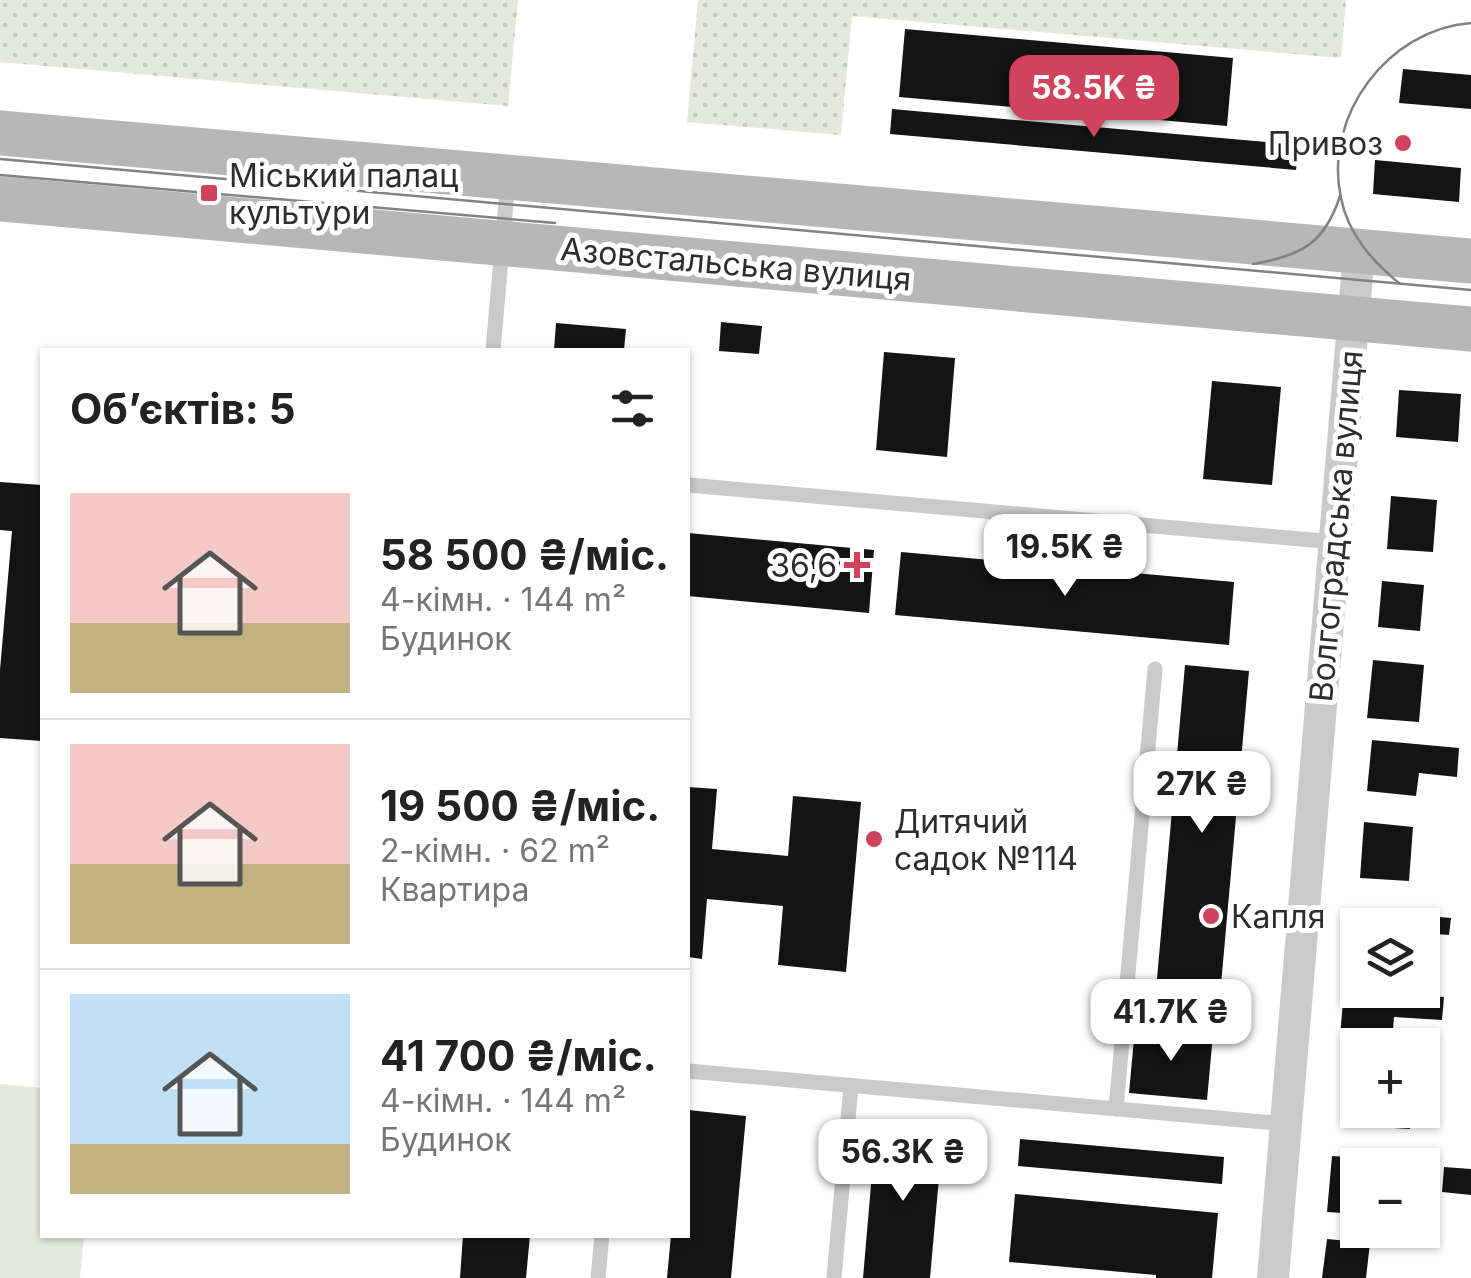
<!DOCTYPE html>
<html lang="uk">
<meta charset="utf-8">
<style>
:root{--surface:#fff;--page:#f6f6f6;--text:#222;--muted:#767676;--line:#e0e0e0;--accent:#d1425c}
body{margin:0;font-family:Inter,sans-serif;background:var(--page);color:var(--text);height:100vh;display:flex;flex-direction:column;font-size:38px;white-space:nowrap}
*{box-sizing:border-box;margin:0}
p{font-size:32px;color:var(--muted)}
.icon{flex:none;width:55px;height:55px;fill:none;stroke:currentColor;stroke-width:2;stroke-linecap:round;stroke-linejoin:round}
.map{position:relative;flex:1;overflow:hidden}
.drawer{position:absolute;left:40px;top:348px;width:650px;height:890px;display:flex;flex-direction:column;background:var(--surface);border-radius:0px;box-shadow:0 2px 8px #0004}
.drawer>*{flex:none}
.buttons{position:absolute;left:1340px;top:908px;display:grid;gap:20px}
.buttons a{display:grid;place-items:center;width:100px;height:100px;border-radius:0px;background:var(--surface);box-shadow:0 2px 8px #0004;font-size:50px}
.price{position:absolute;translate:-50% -85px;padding:0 22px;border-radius:20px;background:#fff;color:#222;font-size:32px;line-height:65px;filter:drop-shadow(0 2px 5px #0008)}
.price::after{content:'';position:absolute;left:50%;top:60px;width:30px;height:22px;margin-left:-15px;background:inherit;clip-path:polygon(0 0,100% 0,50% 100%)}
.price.selected{background:var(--accent);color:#fff}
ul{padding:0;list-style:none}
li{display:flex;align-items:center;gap:30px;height:250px;padding:0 30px}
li+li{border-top:2px solid var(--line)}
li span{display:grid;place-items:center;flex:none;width:280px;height:200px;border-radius:0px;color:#555}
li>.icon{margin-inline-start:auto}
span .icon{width:120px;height:120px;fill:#fffc;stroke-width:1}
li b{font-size:42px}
h2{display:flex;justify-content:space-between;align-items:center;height:120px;padding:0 30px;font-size:42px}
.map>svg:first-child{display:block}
.park{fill:url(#park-dots)}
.pitch{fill:#e4e9dc}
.building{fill:#141414}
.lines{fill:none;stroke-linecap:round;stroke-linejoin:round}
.lane{stroke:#cacaca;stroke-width:15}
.street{stroke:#cacaca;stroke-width:32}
.secondary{stroke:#b7b7b7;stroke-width:45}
.tram{stroke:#828282;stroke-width:2.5}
.poi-dot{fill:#d1425c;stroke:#fff;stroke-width:4}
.labels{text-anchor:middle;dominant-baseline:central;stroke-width:10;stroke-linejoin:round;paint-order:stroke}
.poi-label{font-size:32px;fill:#2d2d2d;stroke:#fff;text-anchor:start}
.street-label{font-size:32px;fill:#2d2d2d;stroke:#fff}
</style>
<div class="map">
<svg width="1471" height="1278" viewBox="0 0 1471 1278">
<defs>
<pattern id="park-dots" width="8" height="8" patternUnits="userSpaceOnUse" patternTransform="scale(2.5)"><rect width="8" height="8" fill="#e4e9dc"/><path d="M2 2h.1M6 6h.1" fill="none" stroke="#c4c8bd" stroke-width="1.8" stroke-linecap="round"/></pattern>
</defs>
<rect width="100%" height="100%" fill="#fff"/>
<g class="park">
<path d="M0,0H518L508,106L0,62Z"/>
<path d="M698,0H1346L1341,58L852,16L841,135L687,122Z"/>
</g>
<path class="pitch" d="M0,1084L42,1088V1235H84L80,1278H0Z"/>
<g class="building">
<path d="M905,29L1233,58L1227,126L899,97Z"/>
<path d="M1403,69L1471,75V109L1399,103Z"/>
<path d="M892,109L1299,145L1296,170L890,134Z"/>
<path d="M1375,160L1461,168L1459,202L1373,194Z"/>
<path d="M721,322L762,326L759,354L719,351Z"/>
<path d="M556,323L626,329L624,350H554Z"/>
<path d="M884,352L955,358L947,457L876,450Z"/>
<path d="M1212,381L1281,387L1272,485L1203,479Z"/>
<path d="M1399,390L1461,394L1458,442L1396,437Z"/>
<path d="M0,482L42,485V741L0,738V670L12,531L0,530Z"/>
<path d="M1391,496L1437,500L1433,552L1387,549Z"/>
<path d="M688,533L874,550L869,613L688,596Z"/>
<path d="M901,552L1234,582L1229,645L895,615Z"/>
<path d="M1382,581L1424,585L1420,631L1378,627Z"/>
<path d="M1373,660L1424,665L1419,722L1367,718Z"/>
<path d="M1185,665L1249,671L1219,1007L1155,1001Z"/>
<path d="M1372,740L1459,748L1457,777L1419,773L1416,796L1367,791Z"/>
<path d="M688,787L717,789L712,849L788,856L793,796L861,802L846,972L778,965L783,906L707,899L702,959L688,957Z"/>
<path d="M1364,822L1413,827L1409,881L1360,878Z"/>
<path d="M1358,910L1451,918L1449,935L1422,933V925H1357Z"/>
<path d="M1344,989L1444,997L1442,1020L1394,1017L1392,1042L1340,1037Z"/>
<path d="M1135,1028L1213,1034L1207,1100L1129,1093Z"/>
<path d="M1346,1076L1358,1077V1110H1411L1410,1129L1342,1125Z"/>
<path d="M688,1110L746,1116L731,1278H667L671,1235H688Z"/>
<path d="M876,1127L943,1133L930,1278H863Z"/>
<path d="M1020,1139L1224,1157L1222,1184L1018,1166Z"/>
<path d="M1332,1156L1373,1159V1165H1358V1214L1327,1212Z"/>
<path d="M1444,1167L1471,1169V1195L1442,1192Z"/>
<path d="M1015,1194L1218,1213L1212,1278H1156V1275L1009,1262Z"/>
<path d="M463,1235H530L526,1278H460Z"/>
<path d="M1327,1239L1370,1243L1366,1278H1322Z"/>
</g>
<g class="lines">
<g class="lane">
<path d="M493,350L508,180"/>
<path d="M688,485L1335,542"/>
<path d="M688,1071L1286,1124"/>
<path d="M1116,1109L1155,669"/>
<path d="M598,1278L602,1235"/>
<path d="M834,1278L851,1086"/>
</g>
<path class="street" d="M1273,1278L1359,252"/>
<g class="secondary">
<path d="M0,133L1471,261"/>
<path d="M0,199L1471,329"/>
</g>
<g class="tram">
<path d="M0,159L1471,290"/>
<path d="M0,175L555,223"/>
<path d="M1253,264C1301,256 1325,243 1340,196"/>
<path d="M1400,284C1372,261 1348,234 1341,198C1323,116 1388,29 1471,23"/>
</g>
</g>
<g class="poi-dot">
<circle cx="1403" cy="143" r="10"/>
<rect x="199" y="183" width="20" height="20" rx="5"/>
<path d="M852 550h10v10h10v10h-10v10h-10v-10h-10v-10h10z"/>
<circle cx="874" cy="839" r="10"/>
<circle cx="1211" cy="916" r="10"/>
</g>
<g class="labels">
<g class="poi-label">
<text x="1383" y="143" text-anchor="end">Привоз</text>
<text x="229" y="175">Міський палац<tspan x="229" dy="37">культури</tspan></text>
<text x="837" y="565" text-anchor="end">36,6</text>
<text x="894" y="821">Дитячий<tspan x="894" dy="37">садок №114</tspan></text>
<text x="1231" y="916">Капля</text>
</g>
<g class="street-label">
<text transform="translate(736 264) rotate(5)">Азовстальська вулиця</text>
<text transform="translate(1336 526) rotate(-85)">Волгоградська вулиця</text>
</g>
</g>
</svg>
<div class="buttons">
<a><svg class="icon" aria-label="layers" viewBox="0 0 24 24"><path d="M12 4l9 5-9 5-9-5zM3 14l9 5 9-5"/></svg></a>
<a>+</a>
<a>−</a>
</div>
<b class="price selected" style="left:1094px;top:140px">58.5K ₴</b>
<b class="price" style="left:1065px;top:599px">19.5K ₴</b>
<b class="price" style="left:1202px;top:836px">27K ₴</b>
<b class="price" style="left:1171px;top:1064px">41.7K ₴</b>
<b class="price" style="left:903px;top:1204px">56.3K ₴</b>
<section class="drawer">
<h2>Об’єктів: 5<svg class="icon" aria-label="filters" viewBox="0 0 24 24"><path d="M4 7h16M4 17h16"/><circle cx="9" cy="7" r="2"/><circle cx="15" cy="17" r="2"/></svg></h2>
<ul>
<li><span style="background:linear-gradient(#f6c9c9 65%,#c2b280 0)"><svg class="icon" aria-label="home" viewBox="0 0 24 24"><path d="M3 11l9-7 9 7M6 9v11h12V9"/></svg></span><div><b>58 500 ₴/міс.</b><p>4-кімн. · 144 m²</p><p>Будинок</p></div></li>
<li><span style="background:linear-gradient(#f6c9c9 60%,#c2b280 0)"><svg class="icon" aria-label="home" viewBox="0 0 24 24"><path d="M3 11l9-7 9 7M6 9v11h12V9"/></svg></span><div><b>19 500 ₴/міс.</b><p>2-кімн. · 62 m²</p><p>Квартира</p></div></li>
<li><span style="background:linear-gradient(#bfe0f5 75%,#c2b280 0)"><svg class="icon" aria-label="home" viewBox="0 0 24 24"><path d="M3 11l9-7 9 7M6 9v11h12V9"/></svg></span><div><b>41 700 ₴/міс.</b><p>4-кімн. · 144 m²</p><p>Будинок</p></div></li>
</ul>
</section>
</div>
